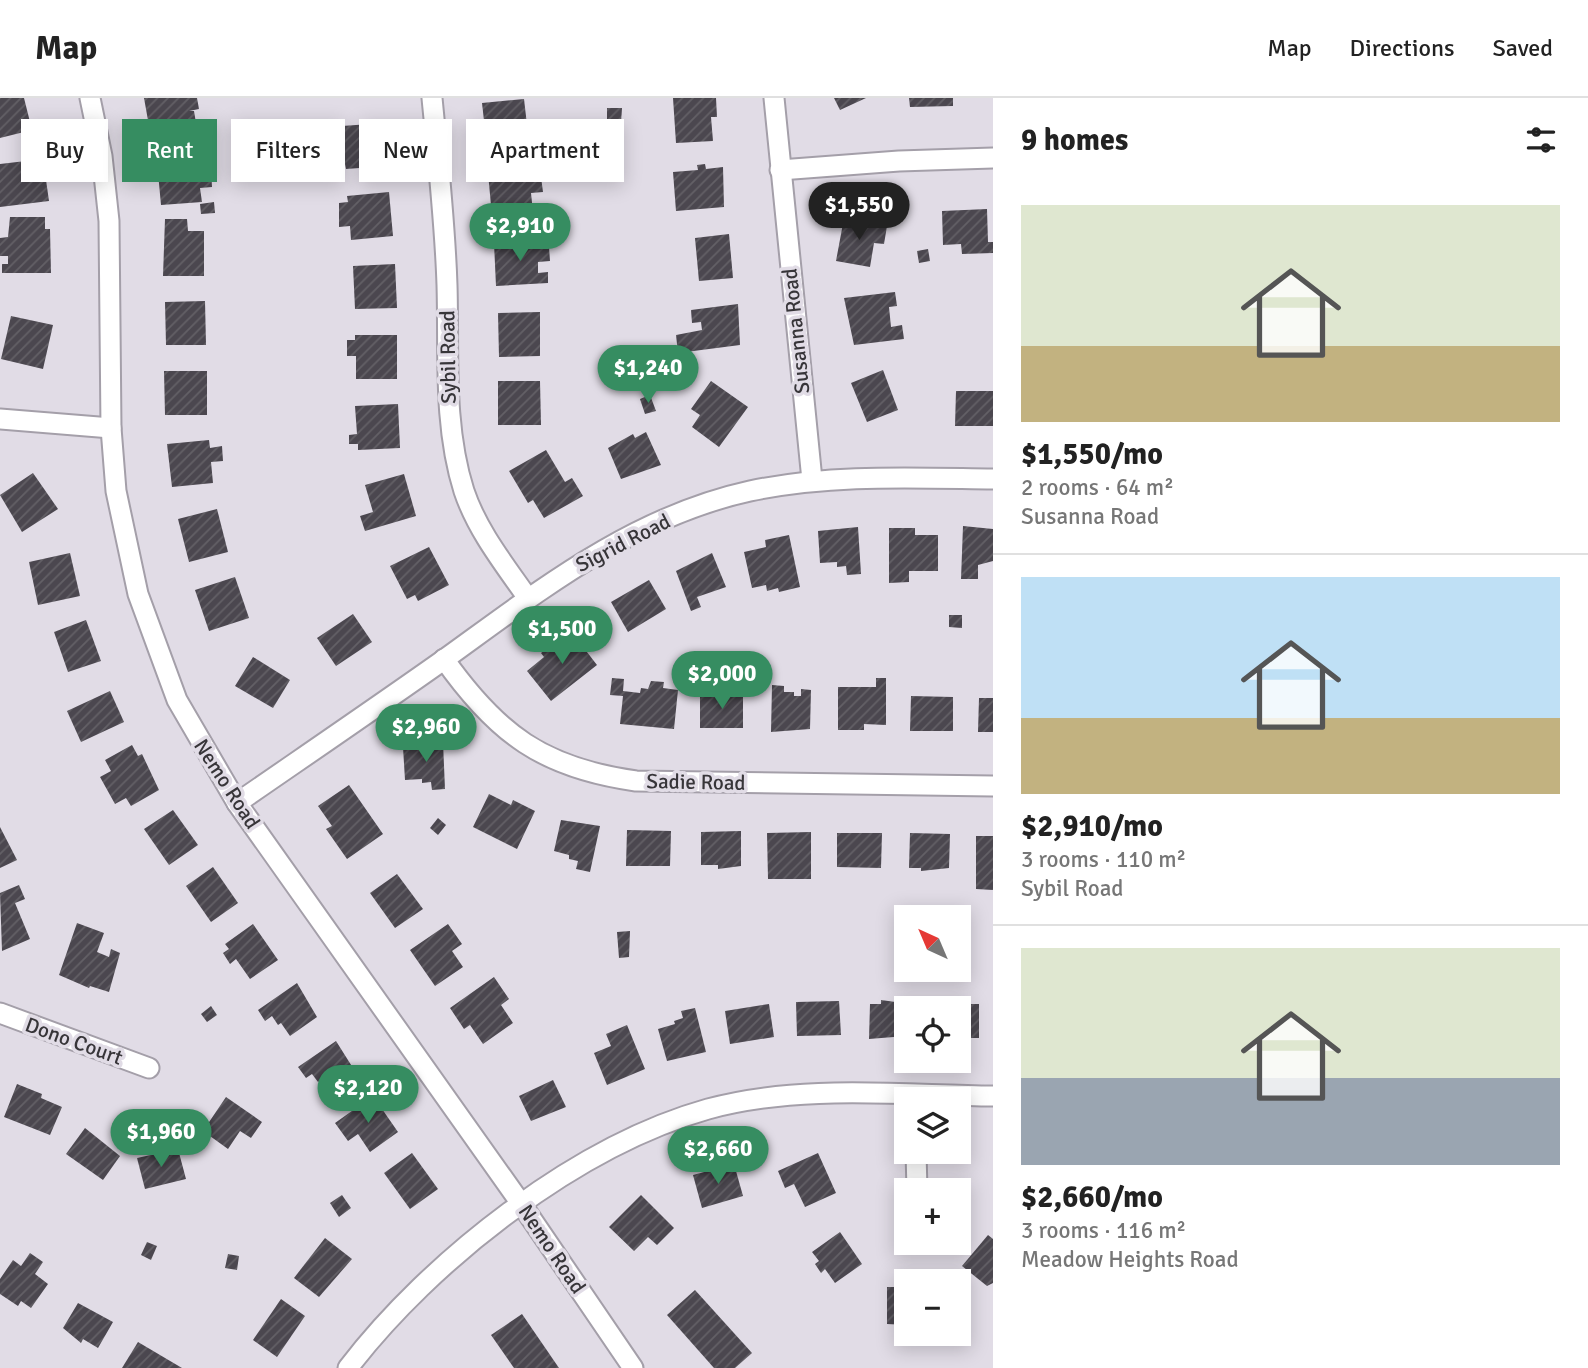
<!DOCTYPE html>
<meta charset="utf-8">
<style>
:root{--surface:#fff;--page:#f2f2f2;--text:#222;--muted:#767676;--line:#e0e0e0;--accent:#368d61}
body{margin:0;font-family:Signika,sans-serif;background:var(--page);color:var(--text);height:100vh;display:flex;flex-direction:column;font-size:26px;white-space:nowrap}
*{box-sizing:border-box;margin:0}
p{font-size:23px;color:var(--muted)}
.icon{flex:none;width:38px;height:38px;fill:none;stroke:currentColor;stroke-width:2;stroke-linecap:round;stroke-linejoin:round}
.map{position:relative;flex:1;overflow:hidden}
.side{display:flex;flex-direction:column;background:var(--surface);width:595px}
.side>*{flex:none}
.banner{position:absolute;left:21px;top:21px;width:665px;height:63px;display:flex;gap:14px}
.needle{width:46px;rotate:316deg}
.tools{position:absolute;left:894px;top:807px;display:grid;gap:14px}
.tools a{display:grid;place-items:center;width:77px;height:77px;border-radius:0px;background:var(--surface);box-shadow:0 4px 18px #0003;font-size:35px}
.price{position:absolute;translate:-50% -60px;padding:0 16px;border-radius:24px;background:var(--accent);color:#fff;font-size:23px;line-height:46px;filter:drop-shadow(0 2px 4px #0008)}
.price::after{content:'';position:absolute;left:50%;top:42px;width:21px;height:16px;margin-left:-10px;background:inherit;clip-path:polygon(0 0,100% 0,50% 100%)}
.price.selected{background:#222;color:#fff}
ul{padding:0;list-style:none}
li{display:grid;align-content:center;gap:14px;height:371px;padding:0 28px}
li+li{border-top:2px solid var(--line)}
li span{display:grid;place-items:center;height:217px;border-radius:0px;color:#555}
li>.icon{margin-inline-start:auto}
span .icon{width:126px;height:126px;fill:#fffc;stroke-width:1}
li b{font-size:30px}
h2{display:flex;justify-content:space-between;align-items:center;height:84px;padding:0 28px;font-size:30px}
.pill{padding:0 24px;border-radius:0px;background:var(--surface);box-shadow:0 4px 18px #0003;font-size:24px;line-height:63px}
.pill.selected{background:var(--accent);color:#fff}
header{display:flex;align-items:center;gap:42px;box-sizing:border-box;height:98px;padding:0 35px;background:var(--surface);border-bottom:2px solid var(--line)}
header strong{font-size:33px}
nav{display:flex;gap:38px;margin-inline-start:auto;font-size:24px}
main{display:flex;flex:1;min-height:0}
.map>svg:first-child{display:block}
.building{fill:url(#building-hatch)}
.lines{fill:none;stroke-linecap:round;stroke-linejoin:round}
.minor-casing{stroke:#a49fa9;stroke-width:23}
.minor{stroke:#fff;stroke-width:19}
.labels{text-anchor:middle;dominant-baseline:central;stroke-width:7;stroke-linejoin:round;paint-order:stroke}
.street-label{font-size:21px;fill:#373539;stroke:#e1dce6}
</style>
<header>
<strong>Map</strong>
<nav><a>Map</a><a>Directions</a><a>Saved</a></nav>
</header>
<main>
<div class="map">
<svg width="993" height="1270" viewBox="0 0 993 1270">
<defs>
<pattern id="building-hatch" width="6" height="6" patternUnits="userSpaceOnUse" patternTransform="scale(1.75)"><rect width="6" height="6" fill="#4b474f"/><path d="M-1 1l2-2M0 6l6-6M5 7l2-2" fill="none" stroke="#636066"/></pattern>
</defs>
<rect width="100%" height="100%" fill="#e1dce6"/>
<g class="building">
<path d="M0,0H24L32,32L0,40Z"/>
<path d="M144,0H197L199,11L189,13H194L197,31L151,39Z"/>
<path d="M673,0H716L717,19H711L713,43L676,45Z"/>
<path d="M834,0H866L840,12Z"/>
<path d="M909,0H953V8L910,9Z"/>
<path d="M524,1L529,44L487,49L482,5Z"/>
<path d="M607,10H622L621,25H607Z"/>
<path d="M384,25L387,68L346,71L345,66L338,67L337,57H344L342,28Z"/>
<path d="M43,61L49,103L0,109V66Z"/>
<path d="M197,61L198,73L211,72L212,89L200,90L202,104L161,107L157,64Z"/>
<path d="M705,66L706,71L723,69L724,109L676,113L673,74L698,72L697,67Z"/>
<path d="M530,71L531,80L541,79L543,94L531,95L533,114L492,118L488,75Z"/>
<path d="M389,94L393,138L351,142L350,128L339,129V105L348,104L347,98Z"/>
<path d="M214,104L215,115L201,116L200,106Z"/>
<path d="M987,111L988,144H993V155L962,156L961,146L943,147L942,113Z"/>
<path d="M10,119H45V131H50L51,175H2V166H8V158H0V140L8,139Z"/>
<path d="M844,120L887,128L884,146L874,145L870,169L836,163Z"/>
<path d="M165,121H187L188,133H204V178H163Z"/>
<path d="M729,136L733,180L699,183L695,140Z"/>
<path d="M536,143V149H549L550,163L538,164V175L548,174V185L496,188L494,145Z"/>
<path d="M928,151L930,163L919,165L917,153Z"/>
<path d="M395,166L397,210L355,211L353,168Z"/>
<path d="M895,194L897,208L889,209L891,229L902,227L904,241L854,247L844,200Z"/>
<path d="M205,203L206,247H166L165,204Z"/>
<path d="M738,206L740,247L678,255L676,237L702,232L701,224L692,225L691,212Z"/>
<path d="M540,214V258L499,259L498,215Z"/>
<path d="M11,218L53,227L43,271L1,261Z"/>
<path d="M355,237H397V281H356V258H347V242H355Z"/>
<path d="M883,272L898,312L867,324L851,285Z"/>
<path d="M164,273H207V317H165Z"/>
<path d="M498,283H540L541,327H498Z"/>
<path d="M711,283L748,309L719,349L692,329L700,317L691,311Z"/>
<path d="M956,293H993V328H955Z"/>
<path d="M650,297L656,313L645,316L640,301Z"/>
<path d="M398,306L400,350L358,352V346H349V337L357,336L355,308Z"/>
<path d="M646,334L661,367L621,381L608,350L633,336L635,340Z"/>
<path d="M209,342L210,350L222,348L223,363L211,364L213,385L172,389L167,346Z"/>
<path d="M546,352L565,384L572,380L583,398L544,420L533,402L528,405L509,373Z"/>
<path d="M33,375L58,411L22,434L0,397Z"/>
<path d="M404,376L416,418L365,433L360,418L373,414L365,387Z"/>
<path d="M217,411L228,454L189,464L178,421Z"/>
<path d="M963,428L993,431V463L978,467V481H961Z"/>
<path d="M858,429L861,476L847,477L846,468L837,469V464L820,465L818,433Z"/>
<path d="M889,430H915V437H938V473H909V484L889,485Z"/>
<path d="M789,437L800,489L779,494L778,490L767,493L766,487L752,490L744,454L766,449L765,442Z"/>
<path d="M429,449L449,487L418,503L415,497L407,501L390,468Z"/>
<path d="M70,455L80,498L38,507L29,464Z"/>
<path d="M712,455L726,489L697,499L701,509L691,513L676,473Z"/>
<path d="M235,479L249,520L209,533L195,492Z"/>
<path d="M649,482L666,511L628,534L611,504Z"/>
<path d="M353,516L372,544L336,568L317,540Z"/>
<path d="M949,517H962V530L949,529Z"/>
<path d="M86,522L101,563L68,574L54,534Z"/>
<path d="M570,532L597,567L551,603L527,573L544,559L541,555Z"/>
<path d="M253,559L290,582L273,610L235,588Z"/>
<path d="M612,580L624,581L623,593L640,595L641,590L648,591L651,583L664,584L663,590L678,592L674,631L620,626L623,598L610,597Z"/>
<path d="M876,580H886V627L864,626V632H838V589H876Z"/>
<path d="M772,587L784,588V594H794V598H801V591L811,592L810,631L771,634Z"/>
<path d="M110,593L124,624L81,644L67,613Z"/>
<rect x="700" y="596" width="43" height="34"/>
<path d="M911,598L953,599V633H910Z"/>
<path d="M979,600H993V634H978Z"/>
<path d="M443,644L445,691L432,692L431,684L422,685V681L405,682L403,649Z"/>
<path d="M132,647L138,658L142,656L159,692L131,708L126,700L115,706L100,679L111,673L105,662Z"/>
<path d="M349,687L383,736L347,761L326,731L332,728L318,708Z"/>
<path d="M489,696L511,707L513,702L535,713L517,751L473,729Z"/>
<path d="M173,712L198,747L169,767L144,731Z"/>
<path d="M438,720L446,727L438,737L430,730Z"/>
<path d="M561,722L600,728L590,774L576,771L578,763L569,761V757L554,753Z"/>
<path d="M0,729L17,762L0,770Z"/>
<path d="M627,732L671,733L670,768H626Z"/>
<path d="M741,733V768L718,771V767H701V734Z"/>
<path d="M811,734V781H768L767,735Z"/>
<path d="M837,735H882L881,770L837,769Z"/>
<path d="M910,735L950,736L949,770L921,773V770H909Z"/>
<path d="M976,738H993V792L976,791Z"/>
<path d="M213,769L238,805L211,824L186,788Z"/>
<path d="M397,776L423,811L395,830L370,795Z"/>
<path d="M19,787L25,801L15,805L30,841L2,853L0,795Z"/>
<path d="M77,825L104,835L97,854L109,859L111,851L120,855L109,894L90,888L89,890L59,877Z"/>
<path d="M253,826L278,862L250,881L236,861L230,866L223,855L229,851L225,846Z"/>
<path d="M448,826L462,846L452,853L463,869L435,888L410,852Z"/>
<path d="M630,833L629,859L619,860L617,834Z"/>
<path d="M494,879L509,901L501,907L513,925L483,946L470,927L464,931L450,910Z"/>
<path d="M297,885L317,919L290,938L281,925L278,927L272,918L265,923L258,912Z"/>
<path d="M881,902L910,906V910H906V938L869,941L870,906H881Z"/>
<path d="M839,903L841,937L797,938L796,904Z"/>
<path d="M769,906L774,939L730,946L725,913Z"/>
<path d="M935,906H979V940H959V910H935Z"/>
<path d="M211,908L217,917L207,924L201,916Z"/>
<path d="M695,910L706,954L667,963L658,931L675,926L674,923L683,920L681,913Z"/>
<path d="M627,927L645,971L607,987L594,955L611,948L606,936Z"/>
<path d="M336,943L358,978L331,996L321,982L318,984L312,976L306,980L298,969Z"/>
<path d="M553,982L566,1009L531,1023L519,998Z"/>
<path d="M17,986L42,996L41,1000L62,1009L50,1037L4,1019Z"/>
<path d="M373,998L398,1034L370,1054L358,1036L348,1043L335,1025Z"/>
<path d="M226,999L262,1024L251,1040L240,1033L228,1051L203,1033Z"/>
<path d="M85,1030L120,1058L103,1082L66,1056Z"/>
<path d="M178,1051L186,1081L145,1091L137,1060Z"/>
<path d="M412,1055L438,1091L410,1111L384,1075Z"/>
<path d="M818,1055L836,1095L805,1109L794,1086L785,1090L778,1073Z"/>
<path d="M734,1066L743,1098L702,1110L693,1077Z"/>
<path d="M342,1097L351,1110L339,1119L330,1105Z"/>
<path d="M641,1097L674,1130L657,1147L648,1139L634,1153L609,1129Z"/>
<path d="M840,1134L862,1166L835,1185L825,1171L821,1175L815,1166L819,1163L812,1154Z"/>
<path d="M988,1137L993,1141V1185L987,1188L962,1168Z"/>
<path d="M325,1140L352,1161L319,1199L294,1180Z"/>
<path d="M147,1144L157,1148L151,1162L141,1157Z"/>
<path d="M30,1155L43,1164L35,1176L48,1186L31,1210L21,1203L18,1208L0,1196V1181L13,1162L21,1168Z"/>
<path d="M228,1156L239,1158L237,1172L225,1170Z"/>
<path d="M887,1189H906V1227L887,1226Z"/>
<path d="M695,1192L752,1255L735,1270H714L667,1217Z"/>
<path d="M281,1201L305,1218L277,1259L253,1242Z"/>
<path d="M78,1205L113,1224L98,1250L83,1241L81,1245L63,1230Z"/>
<path d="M522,1216L559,1270H514L491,1237Z"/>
<path d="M138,1244L182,1270H122Z"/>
</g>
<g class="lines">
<defs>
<g id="minor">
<path d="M90,0L102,58L109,123L111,330L116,393L138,496L177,602L237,705L522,1107L633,1270"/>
<path d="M432,0C438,62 445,124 447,187C449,255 443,327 464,393C477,432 504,466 527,499"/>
<path d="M774,0L812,382"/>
<path d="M780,72L899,63L993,60"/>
<path d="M0,321L111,330"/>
<path d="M444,561C497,636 543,670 636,683L993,688"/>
<path d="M237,705C305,658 374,611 442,563C538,494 631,419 750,393C831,376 911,380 993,381"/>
<path d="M0,915L149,970"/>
<path d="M916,1054L917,1092"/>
<path d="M348,1270C430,1163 576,1048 708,1011C800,986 899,997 993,998"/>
</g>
</defs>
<use href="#minor" class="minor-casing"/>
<use href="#minor" class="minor"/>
</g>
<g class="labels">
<g class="street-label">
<text transform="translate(796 233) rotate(-96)">Susanna Road</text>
<text transform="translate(448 259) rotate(-91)">Sybil Road</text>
<text transform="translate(623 445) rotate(-27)">Sigrid Road</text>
<text transform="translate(696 684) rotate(1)">Sadie Road</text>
<text transform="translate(227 686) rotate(57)">Nemo Road</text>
<text transform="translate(74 943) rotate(20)">Dono Court</text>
<text transform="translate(552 1151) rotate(56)">Nemo Road</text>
</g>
</g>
</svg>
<div class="tools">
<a><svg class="needle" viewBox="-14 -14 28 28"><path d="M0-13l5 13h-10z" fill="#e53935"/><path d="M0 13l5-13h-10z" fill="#767676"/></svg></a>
<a><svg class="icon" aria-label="locate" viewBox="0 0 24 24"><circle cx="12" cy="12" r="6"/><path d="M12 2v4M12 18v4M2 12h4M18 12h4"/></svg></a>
<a><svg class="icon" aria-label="layers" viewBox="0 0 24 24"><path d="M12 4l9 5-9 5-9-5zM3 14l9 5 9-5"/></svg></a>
<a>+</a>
<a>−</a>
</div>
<b class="price selected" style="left:859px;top:144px">$1,550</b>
<b class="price" style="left:520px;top:165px">$2,910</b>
<b class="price" style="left:648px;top:307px">$1,240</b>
<b class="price" style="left:562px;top:568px">$1,500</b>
<b class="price" style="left:722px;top:613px">$2,000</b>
<b class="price" style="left:426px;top:666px">$2,960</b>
<b class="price" style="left:368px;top:1027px">$2,120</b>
<b class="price" style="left:161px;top:1071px">$1,960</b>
<b class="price" style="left:718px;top:1088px">$2,660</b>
<div class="banner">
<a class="pill">Buy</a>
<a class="pill selected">Rent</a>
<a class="pill">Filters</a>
<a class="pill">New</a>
<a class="pill">Apartment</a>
</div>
</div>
<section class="side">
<h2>9 homes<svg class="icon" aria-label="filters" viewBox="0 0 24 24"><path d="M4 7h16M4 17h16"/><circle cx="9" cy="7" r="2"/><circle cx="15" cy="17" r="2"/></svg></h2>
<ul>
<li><span style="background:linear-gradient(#dfe7d0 65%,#c2b280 0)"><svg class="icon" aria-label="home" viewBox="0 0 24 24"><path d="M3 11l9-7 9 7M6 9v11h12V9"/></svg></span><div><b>$1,550/mo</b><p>2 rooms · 64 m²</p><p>Susanna Road</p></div></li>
<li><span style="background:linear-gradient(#bfe0f5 65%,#c2b280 0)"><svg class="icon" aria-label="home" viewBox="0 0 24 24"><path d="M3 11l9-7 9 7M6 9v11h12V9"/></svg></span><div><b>$2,910/mo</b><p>3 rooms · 110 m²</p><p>Sybil Road</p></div></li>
<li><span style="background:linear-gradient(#dfe7d0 60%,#9aa5b1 0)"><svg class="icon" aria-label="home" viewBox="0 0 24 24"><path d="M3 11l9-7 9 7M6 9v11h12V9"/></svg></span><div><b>$2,660/mo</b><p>3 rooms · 116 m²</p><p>Meadow Heights Road</p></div></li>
</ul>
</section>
</main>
